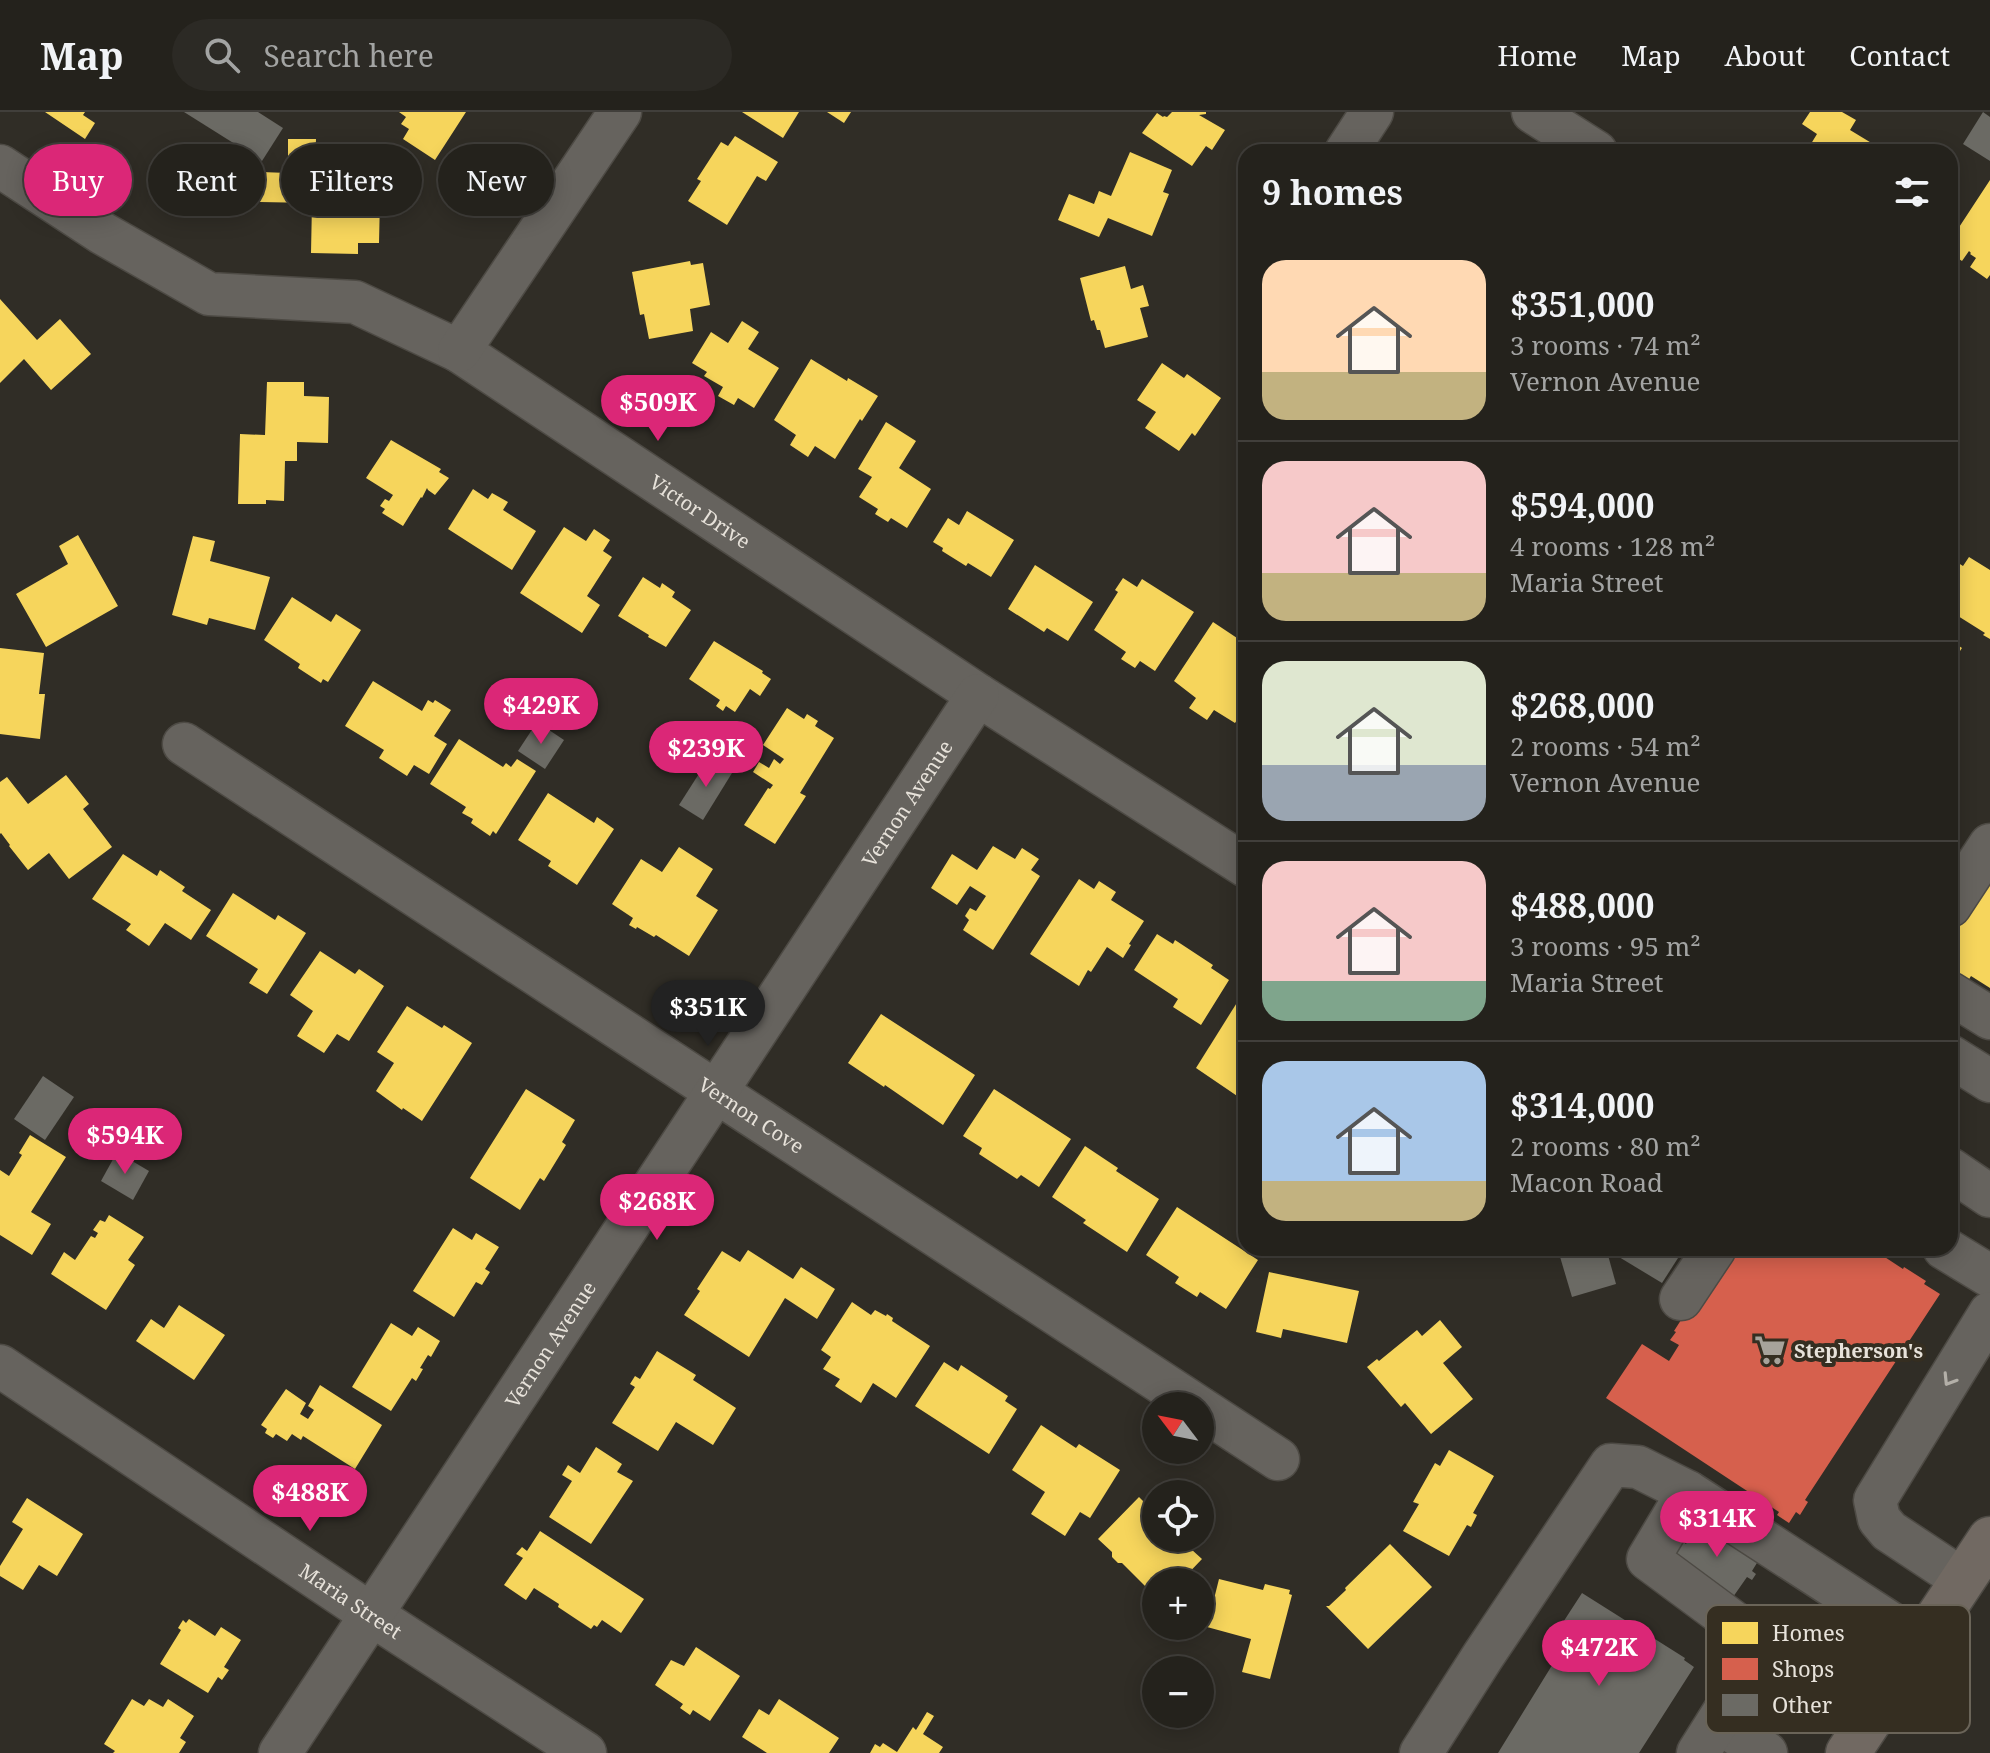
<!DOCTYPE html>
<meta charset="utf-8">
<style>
:root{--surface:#24221c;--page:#2c2a25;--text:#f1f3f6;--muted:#a3a4a3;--line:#413f3b;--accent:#db2777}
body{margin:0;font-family:"Noto Serif",serif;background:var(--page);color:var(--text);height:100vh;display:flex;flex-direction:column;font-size:30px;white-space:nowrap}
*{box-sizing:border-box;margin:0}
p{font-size:26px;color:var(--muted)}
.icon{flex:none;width:44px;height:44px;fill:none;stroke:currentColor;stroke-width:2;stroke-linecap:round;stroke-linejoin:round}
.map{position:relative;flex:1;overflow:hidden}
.side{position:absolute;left:1238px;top:32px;width:720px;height:1112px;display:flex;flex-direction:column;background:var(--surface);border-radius:24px;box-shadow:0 4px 20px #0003,0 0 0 2px var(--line)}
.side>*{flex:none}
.banner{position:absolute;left:24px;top:32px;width:760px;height:72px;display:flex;gap:16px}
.needle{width:52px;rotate:302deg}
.fabs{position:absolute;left:1142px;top:1280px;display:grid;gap:16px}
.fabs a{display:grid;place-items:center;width:72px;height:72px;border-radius:50%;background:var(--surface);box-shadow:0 4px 20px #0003,0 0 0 2px var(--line);font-size:40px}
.price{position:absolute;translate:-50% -68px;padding:0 18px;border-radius:28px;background:var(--accent);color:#fff;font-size:26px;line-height:52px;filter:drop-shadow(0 2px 4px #0008)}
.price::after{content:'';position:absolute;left:50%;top:48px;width:24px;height:18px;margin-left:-12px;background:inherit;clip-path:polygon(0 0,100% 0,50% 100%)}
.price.active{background:#222;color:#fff}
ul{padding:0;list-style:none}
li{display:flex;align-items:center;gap:24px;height:200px;padding:0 24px}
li+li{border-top:2px solid var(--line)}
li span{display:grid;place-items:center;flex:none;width:224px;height:160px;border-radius:24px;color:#555}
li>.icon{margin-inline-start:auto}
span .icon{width:96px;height:96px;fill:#fffc;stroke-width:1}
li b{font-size:34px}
h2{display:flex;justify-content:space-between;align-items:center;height:96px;padding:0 24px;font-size:34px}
.chip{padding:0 28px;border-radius:36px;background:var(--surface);box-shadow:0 4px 20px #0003,0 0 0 2px var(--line);font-size:28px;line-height:72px}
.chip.active{background:var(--accent);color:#fff}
header{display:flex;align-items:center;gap:48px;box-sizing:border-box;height:112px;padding:0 40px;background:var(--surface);border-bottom:2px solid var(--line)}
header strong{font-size:38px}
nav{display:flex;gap:44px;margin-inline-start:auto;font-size:28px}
.search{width:560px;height:72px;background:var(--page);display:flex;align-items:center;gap:20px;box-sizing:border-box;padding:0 28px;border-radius:44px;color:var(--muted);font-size:30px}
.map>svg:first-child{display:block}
.homes{fill:#f6d55c}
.shops{fill:#d6604d}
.building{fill:#6b6a64}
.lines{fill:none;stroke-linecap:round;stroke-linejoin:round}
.minor-casing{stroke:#4d4a44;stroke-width:45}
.major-casing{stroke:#4d4a44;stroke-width:47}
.minor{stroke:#66635e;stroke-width:42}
.major{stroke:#716962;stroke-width:44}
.oneway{stroke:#b3afa8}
.labels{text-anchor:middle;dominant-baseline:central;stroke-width:8;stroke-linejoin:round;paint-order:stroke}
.street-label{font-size:20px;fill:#e7e2da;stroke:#352e21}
.poi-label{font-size:20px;font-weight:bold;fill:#e7e2da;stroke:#352e21;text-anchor:start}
.key{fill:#352e21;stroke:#6a6458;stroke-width:2}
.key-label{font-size:22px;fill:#e7e2da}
</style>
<header>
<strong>Map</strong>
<div class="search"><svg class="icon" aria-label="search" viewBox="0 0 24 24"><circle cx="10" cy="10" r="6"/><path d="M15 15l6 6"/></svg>Search here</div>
<nav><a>Home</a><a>Map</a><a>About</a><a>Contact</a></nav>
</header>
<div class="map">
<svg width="1990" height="1641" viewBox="0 0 1990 1641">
<rect width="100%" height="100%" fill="#302d26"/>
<g class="homes">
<path d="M45,0H85L83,3L95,11L85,27Z"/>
<path d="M399,0H466L435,48L403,27L409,17L401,12L406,5Z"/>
<path d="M742,0H799L783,26Z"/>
<path d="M827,0H851L844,11Z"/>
<path d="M1172,0H1206V2L1199,3L1225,18L1212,38L1206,34L1192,54L1142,21L1157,1L1163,5L1164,4L1167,5Z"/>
<path d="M1810,0H1842L1856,8L1850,18L1883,38L1882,40H1806L1817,22L1802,12Z"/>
<path d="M735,24L778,50L766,69L757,64L727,113L688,89L701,69L697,67L721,30L728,34Z"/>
<path d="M288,27H316L315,55L350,56V87H380L379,131H358V142L311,141L312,91L260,90L261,60L288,61Z"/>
<path d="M1130,40L1172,58L1163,80L1169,82L1152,124L1108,106L1099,125L1058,108L1069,82L1094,92L1099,79L1111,84Z"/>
<path d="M1990,68V163L1987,167L1970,155L1976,146L1970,142L1971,141L1969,139L1962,149L1950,141V129Z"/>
<path d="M690,149L691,153L703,151L710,193L690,197L693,219L649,227L644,202L640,203L632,160Z"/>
<path d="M1125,154L1131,177L1143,173L1149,194L1140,196L1148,225L1105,236L1100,218H1097L1094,208L1091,209L1080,166Z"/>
<path d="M0,187L37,228L60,207L91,242L51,278L24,247L0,271Z"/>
<path d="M742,209L759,220L748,237L779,256L754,296L738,286L734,293L718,284L723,275L704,264L707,260L692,251L711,220L728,231Z"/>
<path d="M811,247L847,269L848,266L878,284L862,309L860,307L835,347L815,334L808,345L790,333L796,323L774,308Z"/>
<path d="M1162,251L1184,266L1187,262L1221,286L1195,324L1192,321L1179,339L1145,316L1156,300L1137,288Z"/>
<path d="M267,270H304V284L329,285L328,331L297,330V349H285L284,389L266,388V392H238L240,322L265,323Z"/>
<path d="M886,310L916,329L899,356L931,377L907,416L891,406L888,410L875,402L878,397L859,385L872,365L858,357Z"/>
<path d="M391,328L441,357L439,360L449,366L435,383L428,378L427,376L422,386L421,385L403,414L382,401L385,397L380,394L385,387L389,389L393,383L366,366Z"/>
<path d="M473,377L488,387L492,381L508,390L503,398L536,419L512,458L448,417Z"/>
<path d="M967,399L1014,428L991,465L968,451L966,454L942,439L943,436L933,430L948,406L959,413Z"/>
<path d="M564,415L586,429L594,417L610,428L603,439L612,445L587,484L600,493L582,521L520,481Z"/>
<path d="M78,423L118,494L46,535L16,482L68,452L59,434Z"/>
<path d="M193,424L215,429L210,449L270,465L255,518L209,506L207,513L172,503Z"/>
<path d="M1969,445L1990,458V527L1983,523L1985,521L1950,499V475L1952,472L1950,471V450L1952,447L1963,454Z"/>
<path d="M1035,453L1093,490L1068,529L1047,516L1044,520L1008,497Z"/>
<path d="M643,465L660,476L662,471L675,480L672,485L691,498L666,535L648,525L649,523L618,504Z"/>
<path d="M1123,466L1137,475L1142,467L1194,500L1155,559L1140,549L1135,556L1121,547L1126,540L1094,518L1118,480L1115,478Z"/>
<path d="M292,485L331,510L336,502L361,518L328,570L323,567L321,571L298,556L300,552L264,528Z"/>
<path d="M1213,510L1246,532V594L1235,611L1214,598L1207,608L1189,596L1196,586L1174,569Z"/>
<path d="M1950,528L1962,536L1950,554Z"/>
<path d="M714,529L763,559L762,561L771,567L760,584L750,577L735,600L726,594L723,599L716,594L720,588L689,567Z"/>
<path d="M0,536L44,541L39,582H45L40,627L0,622Z"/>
<path d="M373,569L422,599L428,588L433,591L435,588L451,598L434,624L447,632L429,662L414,653L407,664L379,646L384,638L345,614Z"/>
<path d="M787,596L804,607L807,602L818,609L815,614L834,626L800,681L806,684L775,732L744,713L768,676L770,677L773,673L753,660L759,650L769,656L774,647L780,652L784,647L763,633Z"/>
<path d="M459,627L503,655L506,651L511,655L517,647L536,659L496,722L493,719L490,724L471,711L473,707L462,701L466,695L430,672Z"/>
<path d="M66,663L89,692L83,697L112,735L69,767L49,741L28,758L9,734L10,733L1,721L0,722V670L7,665L28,692Z"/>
<path d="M548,681L594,711L597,705L614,717L577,773L548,754L551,749L518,728Z"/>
<path d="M993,734L1015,747L1022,736L1039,747L1031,758L1040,764L993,838L963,818L969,808L965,804L970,796L976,799L986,784L970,774L957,793L931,776L952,742L977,758Z"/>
<path d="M679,735L713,757L696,784L718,798L689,844L656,823L654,825L637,815L636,817L629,813L633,806L612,792L641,747L662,760Z"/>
<path d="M123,742L157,764L160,758L185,775L182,779L211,798L191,828L165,811L149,834L126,818L131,812L92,787Z"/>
<path d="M1990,758V876L1971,864L1968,869L1954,860L1959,854L1950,848V819Z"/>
<path d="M1079,767L1094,777L1099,769L1116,780L1111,788L1144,809L1129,832L1131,833L1123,846L1107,835L1091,860L1088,858L1079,874L1030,842Z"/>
<path d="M233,781L275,808L278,803L306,821L267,882L249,871L258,857L206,824Z"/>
<path d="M1157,822L1173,832L1175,828L1213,853L1211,856L1229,868L1201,913L1173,895L1178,887L1134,858Z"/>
<path d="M320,839L355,862L359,857L384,874L349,929L337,922L324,941L297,924L313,899L290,883Z"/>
<path d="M1243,881L1246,882V990L1196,956Z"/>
<path d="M407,894L442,916L444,913L472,931L422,1009L403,996L402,998L376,979L394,951L377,940Z"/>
<path d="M881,902L975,963L943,1013L885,973L884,975L848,951Z"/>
<path d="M526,977L575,1008L562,1030L566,1033L544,1069L540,1066L520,1098L470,1066Z"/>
<path d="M994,977L1071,1027L1039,1075L1021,1063L1017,1067L979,1042L982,1036L963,1024Z"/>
<path d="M30,1023L66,1045L31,1100L51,1112L32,1143L0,1123V1058L9,1064L22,1043L19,1041Z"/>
<path d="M1085,1034L1118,1056L1116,1059L1159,1087L1127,1140L1083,1111L1086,1108L1052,1085Z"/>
<path d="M1177,1095L1258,1148L1226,1197L1200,1180L1197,1185L1175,1171L1179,1165L1146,1143Z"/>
<path d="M109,1103L144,1125L128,1148L135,1153L106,1198L51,1162L64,1140L75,1148L91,1124L95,1126L98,1121L93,1118L100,1108L105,1110Z"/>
<path d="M453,1116L472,1128L476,1121L499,1135L485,1157L490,1160L482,1173L476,1170L454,1205L413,1179Z"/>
<path d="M1494,1136H1529V1142L1495,1146Z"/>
<path d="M748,1138L793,1167L801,1155L835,1177L817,1207L785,1186L749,1245L684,1203L700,1179L697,1177L722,1139L740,1150Z"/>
<path d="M1269,1160L1359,1179L1347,1231L1283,1217L1281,1226L1256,1220Z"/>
<path d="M852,1190L871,1203L875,1198L886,1204L887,1202L893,1206L892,1209L930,1234L896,1286L873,1271L861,1291L835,1274L840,1267L823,1257L831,1245L821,1238Z"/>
<path d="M179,1193L225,1223L194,1268L136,1229L151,1207L164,1216Z"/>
<path d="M1440,1208L1462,1235L1443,1251L1473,1287L1431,1322L1405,1291L1401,1295L1367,1255L1377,1247L1379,1249L1417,1218L1422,1224Z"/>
<path d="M391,1211L412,1224L418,1215L440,1229L431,1245L428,1243L420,1256L423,1257L416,1269L412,1266L391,1299L352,1275Z"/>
<path d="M657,1239L696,1263L693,1268L736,1296L713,1333L676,1310L658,1339L612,1311L635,1275L630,1272L635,1264L640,1267Z"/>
<path d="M944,1250L958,1259L961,1253L1008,1284L1005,1289L1017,1297L989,1342L915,1294Z"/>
<path d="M320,1273L382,1313L355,1357L303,1324L301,1328L292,1322L287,1329L276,1322L273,1326L265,1321L267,1317L261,1313L286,1277L306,1291L300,1302L308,1307L314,1298L308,1294Z"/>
<path d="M1041,1313L1076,1336L1079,1332L1120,1358L1090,1406L1080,1400L1065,1424L1031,1402L1045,1380L1012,1358Z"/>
<path d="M596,1335L622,1352L617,1360L633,1369L591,1432L549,1405L572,1369L562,1363L568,1353L580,1361Z"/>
<path d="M1449,1338L1494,1364L1473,1401L1477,1403L1471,1415L1467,1413L1449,1444L1403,1419L1419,1392L1413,1390L1435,1351L1440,1354Z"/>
<path d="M1139,1385L1156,1402V1426H1191L1196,1431L1191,1437L1202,1447L1180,1470H1156V1485L1122,1451H1118L1112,1445V1440L1098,1427Z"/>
<path d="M27,1386L83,1422L57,1464L39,1453L23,1478L0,1464V1454L23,1417L12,1410Z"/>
<path d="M540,1419L644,1487L621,1521L602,1508L597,1515L594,1513L591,1517L558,1495L559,1492L534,1476L526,1488L504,1473L523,1446L516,1442L522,1435L527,1439Z"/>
<path d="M1390,1432L1432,1475L1368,1537L1326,1494H1329L1346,1478L1345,1476Z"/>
<path d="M1219,1467L1263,1478L1265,1472L1290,1478L1289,1482L1292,1483L1270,1567L1242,1560L1251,1527L1207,1515Z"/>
<path d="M189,1507L215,1524L221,1515L241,1528L224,1555L229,1558L222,1568L218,1565L208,1581L160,1552L181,1518L178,1516L183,1508L186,1511Z"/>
<path d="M696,1535L740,1564L710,1609L693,1598L690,1603L680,1596L683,1592L655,1573L671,1548L684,1554Z"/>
<path d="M132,1587L144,1594L149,1587L163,1595L168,1587L194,1604L180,1626L186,1630L179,1641H113L115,1639L104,1632Z"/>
<path d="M779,1587L839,1626L829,1641H767L742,1625L759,1597L769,1603Z"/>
<path d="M927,1600L934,1604L923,1622L943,1635L939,1641H870L875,1632L880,1635L883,1631L897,1640L913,1615L916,1618Z"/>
</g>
<path class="shops" d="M1727,1136H1871L1903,1157L1904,1155L1926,1169L1924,1172L1940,1182L1805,1388L1808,1390L1800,1403L1796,1400L1789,1411L1777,1403L1779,1400L1606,1286L1642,1232L1669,1249L1679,1233L1670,1228L1676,1220L1674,1219Z"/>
<g class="building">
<path d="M184,0H258L283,16L262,49Z"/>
<path d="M1983,0L1990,5V49L1963,32Z"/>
<path d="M537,610L564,628L545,657L518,639Z"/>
<path d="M709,646L732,661L703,708L679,693Z"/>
<path d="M43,964L74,985L45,1028L14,1007Z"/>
<path d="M117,1040L149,1059L133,1088L101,1069Z"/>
<path d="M1564,1136H1606L1616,1172L1572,1185L1558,1138Z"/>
<path d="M1624,1136H1662L1678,1146L1662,1171L1619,1145Z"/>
<path d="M1698,1412L1701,1414L1702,1412L1760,1446L1752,1459L1756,1462L1752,1468L1747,1465L1733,1485L1671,1439L1679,1427L1686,1432Z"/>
<path d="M1582,1481L1685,1546L1684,1548L1694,1555L1639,1641H1498L1559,1542L1547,1535Z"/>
</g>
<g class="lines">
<defs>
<g id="minor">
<path d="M1533,0L1596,40"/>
<path d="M1346,40L1372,0"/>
<path id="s1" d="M0,54L102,121L209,182L355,190L459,239L978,583L1246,754"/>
<path d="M459,239L620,0"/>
<path id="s2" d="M184,632L1197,1294"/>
<path d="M1950,794L1990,733"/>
<path d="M1950,881L1990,906"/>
<path d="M1950,944L1990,969"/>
<path d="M1950,1057L1990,1084"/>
<path d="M1944,1136L1990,1164"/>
<path d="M1681,1187L1715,1136"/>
<path id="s3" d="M0,1254L372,1503L585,1641"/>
<path d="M1200,1296L1278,1347"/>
<path d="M1963,1468L1889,1419L1879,1407L1875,1388L1990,1201"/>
<path d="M1768,1530L1748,1521L1648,1447L1688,1380L1921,1531"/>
<path d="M1718,1610L1766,1641"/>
<path id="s4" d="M280,1641L978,583"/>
<path d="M1421,1641L1483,1544L1611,1353L1638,1355L1688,1380"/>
<path d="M1698,1641L1768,1530L1881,1591"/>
</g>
<path id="major" d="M1848,1641L1990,1427"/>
</defs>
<use href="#minor" class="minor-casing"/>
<use href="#major" class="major-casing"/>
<use href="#minor" class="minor"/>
<use href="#major" class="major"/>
</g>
<defs><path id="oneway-chevron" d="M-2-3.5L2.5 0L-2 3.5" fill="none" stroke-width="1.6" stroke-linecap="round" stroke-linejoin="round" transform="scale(2)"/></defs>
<use class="oneway" href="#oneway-chevron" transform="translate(1949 1268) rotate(122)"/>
<defs>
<symbol id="supermarket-bare" viewBox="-9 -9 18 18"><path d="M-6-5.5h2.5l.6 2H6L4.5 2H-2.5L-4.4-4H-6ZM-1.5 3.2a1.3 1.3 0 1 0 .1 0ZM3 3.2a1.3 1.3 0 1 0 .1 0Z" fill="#a7a39b" stroke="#352e21" stroke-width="2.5" paint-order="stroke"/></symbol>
</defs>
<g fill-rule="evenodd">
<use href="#supermarket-bare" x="1748" y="1216" width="44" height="44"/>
</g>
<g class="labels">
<g class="street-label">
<text stroke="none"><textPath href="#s1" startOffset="796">Victor Drive</textPath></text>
<text stroke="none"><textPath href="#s4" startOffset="1138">Vernon Avenue</textPath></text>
<text stroke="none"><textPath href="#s2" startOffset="678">Vernon Cove</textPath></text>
<text stroke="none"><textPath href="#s4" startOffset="490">Vernon Avenue</textPath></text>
<text stroke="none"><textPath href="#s3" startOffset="422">Maria Street</textPath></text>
</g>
<g class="poi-label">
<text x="1794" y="1238">Stepherson's</text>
</g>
</g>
<rect x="1706" y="1493" width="264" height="128" rx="12" class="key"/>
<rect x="1722" y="1510" width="36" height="22" fill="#f6d55c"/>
<rect x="1722" y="1546" width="36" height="22" fill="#d6604d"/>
<rect x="1722" y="1582" width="36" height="22" fill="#6b6a64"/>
<g class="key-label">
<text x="1772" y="1529">Homes</text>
<text x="1772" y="1565">Shops</text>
<text x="1772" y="1601">Other</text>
</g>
</svg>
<div class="fabs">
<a><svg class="needle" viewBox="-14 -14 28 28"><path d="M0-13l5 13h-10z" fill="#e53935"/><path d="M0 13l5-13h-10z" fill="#a3a4a3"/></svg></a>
<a><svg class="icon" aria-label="locate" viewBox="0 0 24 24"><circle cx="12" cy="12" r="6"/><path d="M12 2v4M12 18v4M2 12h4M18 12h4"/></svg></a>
<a>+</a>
<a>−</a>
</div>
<b class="price" style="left:658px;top:331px">$509K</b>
<b class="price" style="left:541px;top:634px">$429K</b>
<b class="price" style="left:706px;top:677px">$239K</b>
<b class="price active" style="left:708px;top:936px">$351K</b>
<b class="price" style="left:125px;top:1064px">$594K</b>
<b class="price" style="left:657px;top:1130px">$268K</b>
<b class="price" style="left:310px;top:1421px">$488K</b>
<b class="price" style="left:1717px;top:1447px">$314K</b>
<b class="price" style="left:1599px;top:1576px">$472K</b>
<div class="banner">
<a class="chip active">Buy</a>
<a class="chip">Rent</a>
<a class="chip">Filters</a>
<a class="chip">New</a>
</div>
<section class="side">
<h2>9 homes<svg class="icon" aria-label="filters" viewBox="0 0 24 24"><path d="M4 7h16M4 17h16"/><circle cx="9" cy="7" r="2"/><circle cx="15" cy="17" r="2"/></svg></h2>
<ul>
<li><span style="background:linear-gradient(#ffd9b3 70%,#c2b280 0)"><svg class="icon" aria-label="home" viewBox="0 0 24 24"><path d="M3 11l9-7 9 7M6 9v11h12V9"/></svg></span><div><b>$351,000</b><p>3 rooms · 74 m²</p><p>Vernon Avenue</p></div></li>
<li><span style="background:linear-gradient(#f6c9c9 70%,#c2b280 0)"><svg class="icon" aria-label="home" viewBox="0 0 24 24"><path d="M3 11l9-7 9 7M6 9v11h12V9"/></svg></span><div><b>$594,000</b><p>4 rooms · 128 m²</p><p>Maria Street</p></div></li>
<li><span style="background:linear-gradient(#dfe7d0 65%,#9aa5b1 0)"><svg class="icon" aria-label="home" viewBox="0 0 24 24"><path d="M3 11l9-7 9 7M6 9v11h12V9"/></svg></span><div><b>$268,000</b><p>2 rooms · 54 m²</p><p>Vernon Avenue</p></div></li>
<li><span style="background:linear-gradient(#f6c9c9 75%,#7fa58c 0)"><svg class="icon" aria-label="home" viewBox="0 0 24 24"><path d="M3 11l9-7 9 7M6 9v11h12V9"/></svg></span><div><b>$488,000</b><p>3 rooms · 95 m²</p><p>Maria Street</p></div></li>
<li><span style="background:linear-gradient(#a9c7e8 75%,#c2b280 0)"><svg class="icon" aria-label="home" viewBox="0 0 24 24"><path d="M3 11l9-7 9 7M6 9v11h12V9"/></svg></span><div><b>$314,000</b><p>2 rooms · 80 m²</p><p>Macon Road</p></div></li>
</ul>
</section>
</div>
